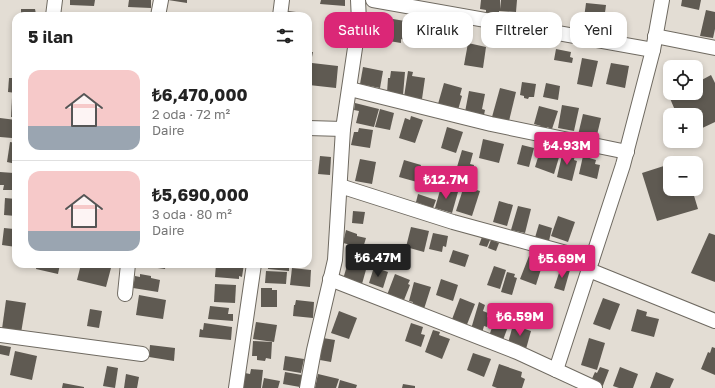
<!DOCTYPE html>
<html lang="tr">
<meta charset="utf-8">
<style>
:root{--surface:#fff;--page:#f2f2f2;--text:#222;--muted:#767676;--line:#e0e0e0;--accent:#db2777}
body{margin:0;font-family:"Golos Text",sans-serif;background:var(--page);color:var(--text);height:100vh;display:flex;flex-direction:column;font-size:15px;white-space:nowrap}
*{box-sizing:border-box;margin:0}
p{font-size:13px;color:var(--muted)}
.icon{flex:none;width:22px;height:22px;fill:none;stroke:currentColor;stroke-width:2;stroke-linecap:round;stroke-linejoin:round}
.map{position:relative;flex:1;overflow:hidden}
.side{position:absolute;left:12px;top:12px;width:300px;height:256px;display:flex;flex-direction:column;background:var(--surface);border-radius:12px;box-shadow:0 2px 6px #0003}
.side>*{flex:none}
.hud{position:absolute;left:324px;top:12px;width:331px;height:36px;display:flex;gap:8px}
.controls{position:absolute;left:663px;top:60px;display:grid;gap:8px}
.controls a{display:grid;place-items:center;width:40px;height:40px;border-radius:8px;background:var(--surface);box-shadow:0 2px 6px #0003;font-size:20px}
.price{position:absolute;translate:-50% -34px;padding:0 9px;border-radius:4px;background:var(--accent);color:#fff;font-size:13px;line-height:26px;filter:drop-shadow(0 1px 2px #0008)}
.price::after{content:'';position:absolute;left:50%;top:24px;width:12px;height:9px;margin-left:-6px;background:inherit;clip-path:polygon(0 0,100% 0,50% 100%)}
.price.on{background:#222;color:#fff}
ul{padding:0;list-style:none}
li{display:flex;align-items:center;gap:12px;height:100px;padding:0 16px}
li+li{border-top:1px solid var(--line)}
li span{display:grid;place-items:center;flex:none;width:112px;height:80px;border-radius:12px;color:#555}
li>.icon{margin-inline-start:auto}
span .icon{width:48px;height:48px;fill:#fffc;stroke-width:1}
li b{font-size:17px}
h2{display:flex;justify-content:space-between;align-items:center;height:48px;padding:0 16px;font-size:17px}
.tag{padding:0 14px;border-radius:12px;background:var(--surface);box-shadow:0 2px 6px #0003;font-size:14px;line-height:36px}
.tag.on{background:var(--accent);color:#fff}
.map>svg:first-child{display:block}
.building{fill:#5f5a52}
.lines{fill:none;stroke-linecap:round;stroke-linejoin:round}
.minor-casing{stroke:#6f6a61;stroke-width:16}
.minor{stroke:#fff;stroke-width:14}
</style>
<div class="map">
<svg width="715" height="388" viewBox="0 0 715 388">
<rect width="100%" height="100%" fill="#e3ddd4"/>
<g class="building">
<path d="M70,0H95L94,6L70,5Z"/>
<path d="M129,0H151V8L128,7Z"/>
<path d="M168,0H187V3Z"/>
<path d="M321,0H345V6L320,4Z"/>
<path d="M481,0H500V9L501,0H517L516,12L499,11V13H486V10L480,9Z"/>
<path d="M682,0H701L699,10L681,6Z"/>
<path d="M586,3L606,5L603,28L583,26Z"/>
<path d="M21,9H35L36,14H42V16H21Z"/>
<path d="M706,10L715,12V29L713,38L700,36Z"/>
<path d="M288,11L304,13V16H288Z"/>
<path d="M367,18L382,20L380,38L364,36Z"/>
<path d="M387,18L405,21L403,32L406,33L405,40L401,39V43L383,40Z"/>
<path d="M441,27L455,29V30L460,31L458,47L439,44Z"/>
<path d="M13,29H16V49H14Z"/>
<path d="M308,42L311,43L310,52H313L312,57H308Z"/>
<path d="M468,43L486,47L483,68L464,65Z"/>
<path d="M556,49L571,52L570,57L573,58L572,63L554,60Z"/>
<path d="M582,58L598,61L592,87L577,84Z"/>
<path d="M312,63L338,66L336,88L309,85Z"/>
<path d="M611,63L629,66L625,88L606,84Z"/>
<path d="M363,67L383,71L380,88L360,84Z"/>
<path d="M391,71L405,72L403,95L387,93L388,78H390Z"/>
<path d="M408,71L413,72L412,76L425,78L422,99L404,97Z"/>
<path d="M711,75L715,83V122L696,131V115H677L669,96L674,93H696V83Z"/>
<path d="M9,78H16V93L8,92Z"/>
<path d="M522,82L536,84L534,97H529L528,99L524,98V96L520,95Z"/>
<path d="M444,83L462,88L460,95L462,96L458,110L438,104Z"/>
<path d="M546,83L560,86L558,100L543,97Z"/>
<path d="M500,88L516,92L509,121L492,117Z"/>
<path d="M469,91L485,94L482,109L485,110L484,115L465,112Z"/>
<path d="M12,98H16V117H11Z"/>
<path d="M355,103L379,109L374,127L356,123L359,111L354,110Z"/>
<path d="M562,105L579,108L574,131L558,128Z"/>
<path d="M539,106L558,111L552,129L547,127L546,131L540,129L541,126L534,124Z"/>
<path d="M380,109L394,113L390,130L375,127Z"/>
<path d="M583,114L601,118L596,139L578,135Z"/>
<path d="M411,116L423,120L415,143L399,138L405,118L410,120Z"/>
<path d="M0,118L16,120V136L13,135L12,138L0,137Z"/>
<path d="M447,127L463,132L456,153L441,148Z"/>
<path d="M359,128L373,130L370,148L351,145L354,132H358Z"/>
<path d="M483,139L504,144L499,163L479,158Z"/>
<path d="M10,142L16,143V164L7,162Z"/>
<path d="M522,145L534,148L529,167L517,164Z"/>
<path d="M541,148L560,154L554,174L535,167Z"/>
<path d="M462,150L473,153L470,164L474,165L473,171L457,167Z"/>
<path d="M563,151L575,154L574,160L577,161L572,181L557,177Z"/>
<path d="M320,156L331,157L330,175L318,174Z"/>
<path d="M583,156L596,160L595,164L600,165L597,179L579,174Z"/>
<path d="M360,159L376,162L372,184L355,181Z"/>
<path d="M404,160L421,165L417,182L399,177Z"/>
<path d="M670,164V189H692L698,209L657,221L642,173Z"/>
<path d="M14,170H16V190H3L4,185H0V172L14,173Z"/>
<path d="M464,186L480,191L472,216L456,211Z"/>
<path d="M441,187L458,192L452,213L435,208Z"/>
<path d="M418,194L436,200L433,208L416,202Z"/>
<path d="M5,198L16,199V216L4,215Z"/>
<path d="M499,201L513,205L507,226L493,222Z"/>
<path d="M518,206L531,209L525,233L511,230Z"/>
<path d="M353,211L365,212L363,224L352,223Z"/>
<path d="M558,216L575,222L568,242L551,236Z"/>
<path d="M539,224L552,228L548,245L534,241Z"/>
<path d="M411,227L429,231L424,252L406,247Z"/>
<path d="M4,228L14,229V234L16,235V247L2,245Z"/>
<path d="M346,230L357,234V236L366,238L363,248L343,243Z"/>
<path d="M433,233L448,236L446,247L443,246L442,252L429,249Z"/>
<path d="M709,233L715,235V282L691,273Z"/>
<path d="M482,237L490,240L487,247L479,245Z"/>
<path d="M491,240L499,243L496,251L488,248Z"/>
<path d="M453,250L469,255L465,267L449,262Z"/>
<path d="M351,253L369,259L362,284L343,279Z"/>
<path d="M529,256L539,259L537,264L542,266L536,285L520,279Z"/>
<path d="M37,264H60L58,274L36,269Z"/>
<path d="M81,264L95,266L96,264L111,268L106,287L77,280Z"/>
<path d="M143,264H166L165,269L143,266Z"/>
<path d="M216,264H244L242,277L239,276V279L215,277Z"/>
<path d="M268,264H289V271L268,269Z"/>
<path d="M494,266L506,270L500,289L487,285Z"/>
<path d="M374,267L388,272L383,288L369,283Z"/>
<path d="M561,267L570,270L564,291L554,288Z"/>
<path d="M292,268L311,270L310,287L290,285Z"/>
<path d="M266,271L287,272L286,284L265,283Z"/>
<path d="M507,272L515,274L514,277L517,278L512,295L501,292Z"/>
<path d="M140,274L151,276V278L160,280L158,292L133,288L135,276L140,277Z"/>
<path d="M395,274L410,280L408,284L410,285L404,300L400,298V300L387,295Z"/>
<path d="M441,279L458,285L453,301L436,295Z"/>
<path d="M414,282L431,287L424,309L412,305L413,302L409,301Z"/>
<path d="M215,284L236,285L235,303L214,302Z"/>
<path d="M261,288H272V290H277V307H261Z"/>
<path d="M139,295L166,300L163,319L136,315Z"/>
<path d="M460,298L475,304L466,327L451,322Z"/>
<path d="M603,298L620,304L610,330L593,324Z"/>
<path d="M6,300L26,303L21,333L2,329Z"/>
<path d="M296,300L314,302L313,318L293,316L294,305H295Z"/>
<path d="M479,302L485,305L483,311L488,313L487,317L490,318L487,327L484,326L482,333L471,329Z"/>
<path d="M210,306L229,308L228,314H233V321L208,319Z"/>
<path d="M90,309L102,311L99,328L87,326Z"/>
<path d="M637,309L647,312L646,316L659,319L654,337L631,331Z"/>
<path d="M339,311L357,318L349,339L331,333Z"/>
<path d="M495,319L509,324L503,340L489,336Z"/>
<path d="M256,322L277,325L274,342L253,339Z"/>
<path d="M204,323L232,327L231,340L199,337L200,329L203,330Z"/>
<path d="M411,323L423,327L421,334L425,335L421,347L405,341Z"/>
<path d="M513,325L531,331L526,349L508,343Z"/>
<path d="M433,330L440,332L439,335L450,339L442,359L425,352Z"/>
<path d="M323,338L335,340L331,362L320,360Z"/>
<path d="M589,338L605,343L597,370L581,365Z"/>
<path d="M253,341L272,342L271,359L266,358L265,361L257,360V356H252Z"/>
<path d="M0,345L11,347L9,356L0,354Z"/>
<path d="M150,345L175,348L174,361L149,357Z"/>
<path d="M712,347L715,348V375L701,369L708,352L710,353Z"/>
<path d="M15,351L37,356L32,380L10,375Z"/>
<path d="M473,353L491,359L484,377L467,370Z"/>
<path d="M285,356L304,359L301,373L283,370Z"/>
<path d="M499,364L522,372L521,377L525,379L522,388H497L492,386Z"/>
<path d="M107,366L118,368L115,388L103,386Z"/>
<path d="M600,367L609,370L602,388L590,383L595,372L597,373Z"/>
<path d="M620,367L638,374L633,388H619L613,386Z"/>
<path d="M251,369L263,370L261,388H243L245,373L250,374Z"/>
<path d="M285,372L302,375L300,387L283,384Z"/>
<path d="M656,372L674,379L670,388H650Z"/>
<path d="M126,374L139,377L137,388H124Z"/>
<path d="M318,374L339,379L336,388H315Z"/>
<path d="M264,378L280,381L278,388H262Z"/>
<path d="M340,380L357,385L356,388H338Z"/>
<path d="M63,383L84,387V388H62Z"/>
<path d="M403,384L415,386V388H402Z"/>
</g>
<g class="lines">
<defs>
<g id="minor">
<path d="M373,0L653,50"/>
<path d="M53,16L55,0"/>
<path d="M158,16L161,0"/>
<path d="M280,16L282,0"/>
<path d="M655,36L715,48"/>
<path d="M350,89L491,124L627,152"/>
<path d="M308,128L343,129"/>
<path d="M340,186L453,222L592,260"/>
<path d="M589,270L715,321"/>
<path d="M330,279L517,352L595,388"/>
<path d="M125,294L128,264"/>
<path d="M0,335L142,354"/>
<path d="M556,370L623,165L653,50L662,0"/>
<path d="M236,388L254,264"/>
<path d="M307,388L314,350L335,260L343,129L359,21L358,0"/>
</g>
</defs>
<use href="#minor" class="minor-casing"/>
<use href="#minor" class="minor"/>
</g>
</svg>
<div class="controls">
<a><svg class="icon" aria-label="locate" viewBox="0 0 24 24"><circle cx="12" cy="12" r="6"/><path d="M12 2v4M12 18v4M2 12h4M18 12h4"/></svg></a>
<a>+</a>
<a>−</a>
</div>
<b class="price" style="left:567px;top:166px">₺4.93M</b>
<b class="price" style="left:446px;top:200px">₺12.7M</b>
<b class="price on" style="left:378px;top:278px">₺6.47M</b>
<b class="price" style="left:562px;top:279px">₺5.69M</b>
<b class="price" style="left:520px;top:337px">₺6.59M</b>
<div class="hud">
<a class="tag on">Satılık</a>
<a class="tag">Kiralık</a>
<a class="tag">Filtreler</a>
<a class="tag">Yeni</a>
</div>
<section class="side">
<h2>5 ilan<svg class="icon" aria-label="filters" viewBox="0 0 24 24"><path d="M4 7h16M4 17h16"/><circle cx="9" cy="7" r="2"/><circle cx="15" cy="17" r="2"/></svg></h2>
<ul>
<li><span style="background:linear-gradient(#f6c9c9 70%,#9aa5b1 0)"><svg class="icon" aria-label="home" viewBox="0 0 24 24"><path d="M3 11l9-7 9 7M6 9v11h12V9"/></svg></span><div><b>₺6,470,000</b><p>2 oda · 72 m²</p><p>Daire</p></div></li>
<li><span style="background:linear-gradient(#f6c9c9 75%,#9aa5b1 0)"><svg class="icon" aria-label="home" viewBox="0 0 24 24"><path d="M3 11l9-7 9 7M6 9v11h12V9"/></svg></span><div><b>₺5,690,000</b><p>3 oda · 80 m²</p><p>Daire</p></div></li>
</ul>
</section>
</div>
